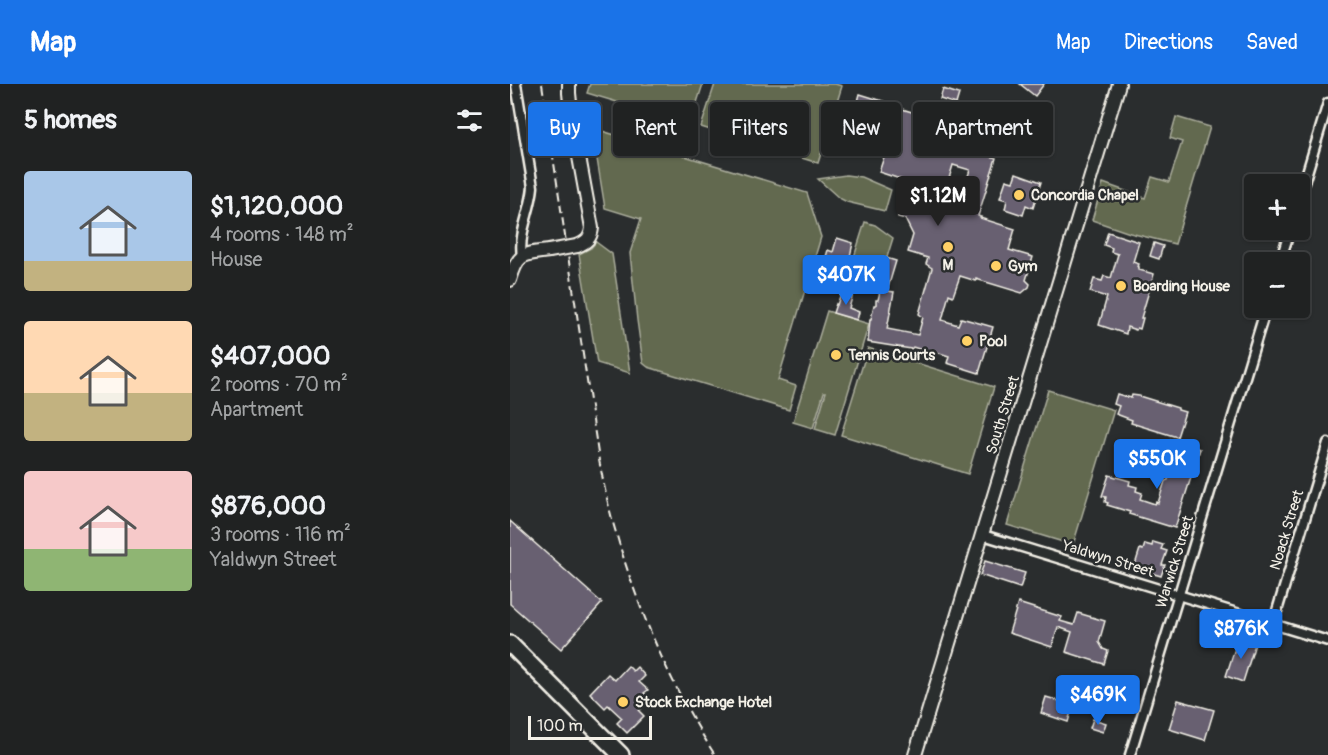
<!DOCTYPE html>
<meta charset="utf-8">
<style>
:root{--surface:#202222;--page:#2d2f2f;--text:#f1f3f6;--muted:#a2a4a5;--line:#3d3f40;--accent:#1a73e8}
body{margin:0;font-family:Pangolin,sans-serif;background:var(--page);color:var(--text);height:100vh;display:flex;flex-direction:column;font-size:22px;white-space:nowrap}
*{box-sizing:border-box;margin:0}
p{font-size:20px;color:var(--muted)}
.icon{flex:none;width:33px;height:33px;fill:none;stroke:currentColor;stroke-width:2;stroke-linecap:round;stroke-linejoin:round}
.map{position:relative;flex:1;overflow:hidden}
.sheet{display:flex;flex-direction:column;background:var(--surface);width:510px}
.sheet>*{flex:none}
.hud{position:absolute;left:18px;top:18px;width:570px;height:54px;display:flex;gap:12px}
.controls{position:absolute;left:734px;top:90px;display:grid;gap:12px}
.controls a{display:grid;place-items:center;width:66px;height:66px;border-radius:6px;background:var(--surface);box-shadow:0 2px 4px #0004,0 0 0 2px var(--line);font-size:30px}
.scale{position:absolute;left:18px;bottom:15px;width:124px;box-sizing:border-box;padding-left:6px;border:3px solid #f4f1e8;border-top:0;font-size:16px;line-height:21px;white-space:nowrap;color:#f4f1e8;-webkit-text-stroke:4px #2a2d2e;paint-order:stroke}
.price{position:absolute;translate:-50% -51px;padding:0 14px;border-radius:6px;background:var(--accent);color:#fff;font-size:20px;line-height:39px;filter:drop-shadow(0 2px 3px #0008)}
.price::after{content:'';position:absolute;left:50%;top:36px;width:18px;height:14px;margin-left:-9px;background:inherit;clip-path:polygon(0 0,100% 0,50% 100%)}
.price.on{background:#222;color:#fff}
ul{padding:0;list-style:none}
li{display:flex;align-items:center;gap:18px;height:150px;padding:0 24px}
li span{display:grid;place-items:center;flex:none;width:168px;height:120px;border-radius:6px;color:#555}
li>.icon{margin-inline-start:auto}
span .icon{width:72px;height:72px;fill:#fffc;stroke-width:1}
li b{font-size:26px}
h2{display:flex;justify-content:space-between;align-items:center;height:72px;padding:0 24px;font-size:26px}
.chip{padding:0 21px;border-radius:6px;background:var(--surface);box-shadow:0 2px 4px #0004,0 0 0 2px var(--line);font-size:21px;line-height:54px}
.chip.on{background:var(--accent);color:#fff}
header{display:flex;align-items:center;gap:36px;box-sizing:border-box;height:84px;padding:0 30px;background:var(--accent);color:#fff}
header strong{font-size:28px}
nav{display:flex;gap:33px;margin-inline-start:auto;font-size:21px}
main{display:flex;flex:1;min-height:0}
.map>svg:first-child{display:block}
.green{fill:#62694f;stroke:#abad9c;stroke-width:1.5}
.building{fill:#676071;stroke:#f4f1e8;stroke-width:1.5;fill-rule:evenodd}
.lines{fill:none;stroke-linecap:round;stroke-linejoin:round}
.street-casing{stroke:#f4f1e8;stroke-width:13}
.secondary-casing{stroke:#f4f1e8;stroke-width:16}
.highway-casing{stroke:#f4f1e8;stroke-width:20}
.street{stroke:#2a2d2e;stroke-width:8}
.secondary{stroke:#2a2d2e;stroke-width:12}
.highway{stroke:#2a2d2e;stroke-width:15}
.rail{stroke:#f4f1e8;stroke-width:2;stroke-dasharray:9 4.5;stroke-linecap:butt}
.secondary-bridge-casing{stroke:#f4f1e8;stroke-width:16;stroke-linecap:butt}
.secondary-bridge{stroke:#2a2d2e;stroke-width:12}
.poi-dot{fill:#ffd166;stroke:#2a2d2e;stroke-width:2}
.labels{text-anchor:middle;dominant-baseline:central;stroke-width:5;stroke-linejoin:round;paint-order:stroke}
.poi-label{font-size:15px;font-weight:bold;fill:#f4f1e8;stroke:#2a2d2e;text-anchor:start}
.street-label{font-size:15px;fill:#f4f1e8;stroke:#2a2d2e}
</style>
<header>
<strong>Map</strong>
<nav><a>Map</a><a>Directions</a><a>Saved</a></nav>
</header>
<main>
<section class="sheet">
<h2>5 homes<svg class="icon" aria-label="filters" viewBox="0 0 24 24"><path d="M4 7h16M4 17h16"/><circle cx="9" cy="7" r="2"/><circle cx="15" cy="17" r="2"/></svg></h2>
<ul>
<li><span style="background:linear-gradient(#a9c7e8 75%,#c2b280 0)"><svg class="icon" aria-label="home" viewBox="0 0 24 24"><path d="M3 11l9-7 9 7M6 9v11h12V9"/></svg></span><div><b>$1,120,000</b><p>4 rooms · 148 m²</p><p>House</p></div></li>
<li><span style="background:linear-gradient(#ffd9b3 60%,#c2b280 0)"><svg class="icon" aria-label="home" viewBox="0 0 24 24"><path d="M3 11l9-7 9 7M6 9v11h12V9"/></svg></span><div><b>$407,000</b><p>2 rooms · 70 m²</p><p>Apartment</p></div></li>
<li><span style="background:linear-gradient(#f6c9c9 65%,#8fb573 0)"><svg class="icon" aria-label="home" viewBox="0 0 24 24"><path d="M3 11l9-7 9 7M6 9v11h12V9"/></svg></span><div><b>$876,000</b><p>3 rooms · 116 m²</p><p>Yaldwyn Street</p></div></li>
</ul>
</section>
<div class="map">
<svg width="818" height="671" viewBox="0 0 818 671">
<rect width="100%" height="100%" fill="#2a2d2e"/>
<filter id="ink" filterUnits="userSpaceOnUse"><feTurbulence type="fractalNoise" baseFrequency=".0167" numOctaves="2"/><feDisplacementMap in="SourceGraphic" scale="12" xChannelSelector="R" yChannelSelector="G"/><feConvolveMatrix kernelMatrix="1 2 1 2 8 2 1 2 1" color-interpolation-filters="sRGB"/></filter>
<g filter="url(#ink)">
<g class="green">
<path d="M80,0H193L180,40L77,9Z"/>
<path d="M205,0H325L332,2L308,79L191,43Z"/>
<path d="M666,33L700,43L665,160L620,149L582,136L593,99L635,114L642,93L659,98L672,58L660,54Z"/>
<path d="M82,44L297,109L311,153L268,296L286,302L279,326L138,283L133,279L127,236L120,169L131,135L95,124Z"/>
<path d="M336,91L351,93L381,106L375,127L337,118L329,114L308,95Z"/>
<path d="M355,138L365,141L383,154L368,202C357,205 344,211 335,202Z"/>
<path d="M86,158L102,170L120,289L87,279L69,170L81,164Z"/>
<path d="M317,227L359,240L325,351L305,345L316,308H314L303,344L283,338Z"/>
<path d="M358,264L484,303L458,390L331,351Z"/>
<path d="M538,306L604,326L563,461L497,441Z"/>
</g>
<g class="building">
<path d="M510,0H534L525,12Z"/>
<path d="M433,5L449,10L446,20L430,15Z"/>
<path d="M350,10L376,18L373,29L386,33L389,24L453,44L448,63L486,74L468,132L471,133L470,134L505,145L499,166L523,173L516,196L520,200L519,203L512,209L466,195V197L450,192L443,212L439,210L432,236L448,241L451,234L483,243L469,289L437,279L439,272L423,267L422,269L403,263L401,265L358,258L360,235H361L364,221H366V216H368L371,203L368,202L376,174L386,177L377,207L384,208L377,245L408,251L413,233L409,230L422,184L416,180L418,174L398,168L403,151L395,135L388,133L394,111L413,117L417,104L369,88L375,70L361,66L360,70L334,62L336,58L333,57L344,20L347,21ZM443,81L460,86L451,113L454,114L451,127L431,121Z"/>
<path d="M506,89L531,98L523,124L516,121L513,131L495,125L497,116L490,114L496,96L503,98Z"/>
<path d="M598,148L629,158L623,178L629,180L628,183H629V186L644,190L631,234H633L630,245L627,244L626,246L617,243L616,250L589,241L597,213L580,208L584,195L592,197L594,192L601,194L608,170L601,168L602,164L594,161Z"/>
<path d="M327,154L343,159L339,177L337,176L336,180L331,178V181L315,176L318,166L323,168Z"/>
<path d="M644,159L653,162L649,175L640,172Z"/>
<path d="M332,206L343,210L339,224L349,228L347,236L323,229L326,220L327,221Z"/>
<path d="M607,310L621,314L622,311L629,312L668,324V326L675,328L667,353L621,339L622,336L606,330L609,322L604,320Z"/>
<path d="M661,356L690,365L665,444L619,430L620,428L597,421L598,419L595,418L596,413L592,412L599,391L620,397L619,401L627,403L626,407L632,409L630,415L645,420L646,418L648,419L655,397L658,396L667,368L658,365Z"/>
<path d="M0,437L92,519L51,565L0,520Z"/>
<path d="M643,458L653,461L651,465L657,467L652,481H655L651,492L624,484L630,465L633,466L635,460L642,462Z"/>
<path d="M475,477L515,489L510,504L470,491Z"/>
<path d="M508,519L552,533L550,537L564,541L568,529L595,537L589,558L593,565L598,567L594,580L556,568L562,548L548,543L542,563L499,549Z"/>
<path d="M728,555L745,560L733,598L716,592Z"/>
<path d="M118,582L123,587L127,583L135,592L129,598L138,606L134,609L141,615L129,627L134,632L117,649L107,639L112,634L98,621L95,624L80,609L98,590L105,596Z"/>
<path d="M536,613L563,621L558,638L531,629Z"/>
<path d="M668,616L704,626L695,656L659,645Z"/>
<path d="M583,635L596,639L593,648L580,644Z"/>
</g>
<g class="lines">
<defs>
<g id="street">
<path d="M6,0L23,103C21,127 8,149 12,172"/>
<path d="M789,115L818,19"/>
<path d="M770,178L780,146"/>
<path d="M473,451L818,557"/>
<path d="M763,540L818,359"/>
<path d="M620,671L756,224"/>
</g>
<g id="secondary">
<path d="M59,0V9L61,29L82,144C81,154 77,158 67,162"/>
<path d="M0,196C8,169 13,170 39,167"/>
<path d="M405,671L609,0"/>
</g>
<path id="highway" d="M0,560L111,671"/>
</defs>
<use href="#street" class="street-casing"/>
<use href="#secondary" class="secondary-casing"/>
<use href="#highway" class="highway-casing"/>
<use href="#street" class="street"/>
<use href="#secondary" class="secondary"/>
<use href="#highway" class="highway"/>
<path class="rail" d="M32,0L89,376C94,401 99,427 107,452C129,529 162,604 205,671"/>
<defs>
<path id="secondary-bridge" d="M39,167L67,162"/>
</defs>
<use href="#secondary-bridge" class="secondary-bridge-casing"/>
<use href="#secondary-bridge" class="secondary-bridge"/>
</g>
</g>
<g class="poi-dot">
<circle cx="509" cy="111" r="6"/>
<circle cx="438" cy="163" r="6"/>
<circle cx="486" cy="182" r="6"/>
<circle cx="611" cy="202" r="6"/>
<circle cx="457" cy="257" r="6"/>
<circle cx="326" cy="271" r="6"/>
<circle cx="113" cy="618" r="6"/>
</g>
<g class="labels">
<g class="poi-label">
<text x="521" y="111">Concordia Chapel</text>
<text x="438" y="181" text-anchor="middle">M</text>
<text x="498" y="182">Gym</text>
<text x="623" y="202">Boarding House</text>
<text x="469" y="257">Pool</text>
<text x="338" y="271">Tennis Courts</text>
<text x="125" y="618">Stock Exchange Hotel</text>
</g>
<g class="street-label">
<text transform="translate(493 331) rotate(-73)">South Street</text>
<text transform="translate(777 446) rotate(-73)">Noack Street</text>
<text transform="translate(598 475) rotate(17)">Yaldwyn Street</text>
<text transform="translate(665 478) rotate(-73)">Warwick Street</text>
</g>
</g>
</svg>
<div class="controls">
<a>+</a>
<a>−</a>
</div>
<div class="scale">100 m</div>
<b class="price on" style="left:428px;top:143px">$1.12M</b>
<b class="price" style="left:336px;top:222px">$407K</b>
<b class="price" style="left:647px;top:406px">$550K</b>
<b class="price" style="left:731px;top:576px">$876K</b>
<b class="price" style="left:588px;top:642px">$469K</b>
<div class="hud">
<a class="chip on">Buy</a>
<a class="chip">Rent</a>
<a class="chip">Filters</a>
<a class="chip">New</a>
<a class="chip">Apartment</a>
</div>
</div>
</main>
